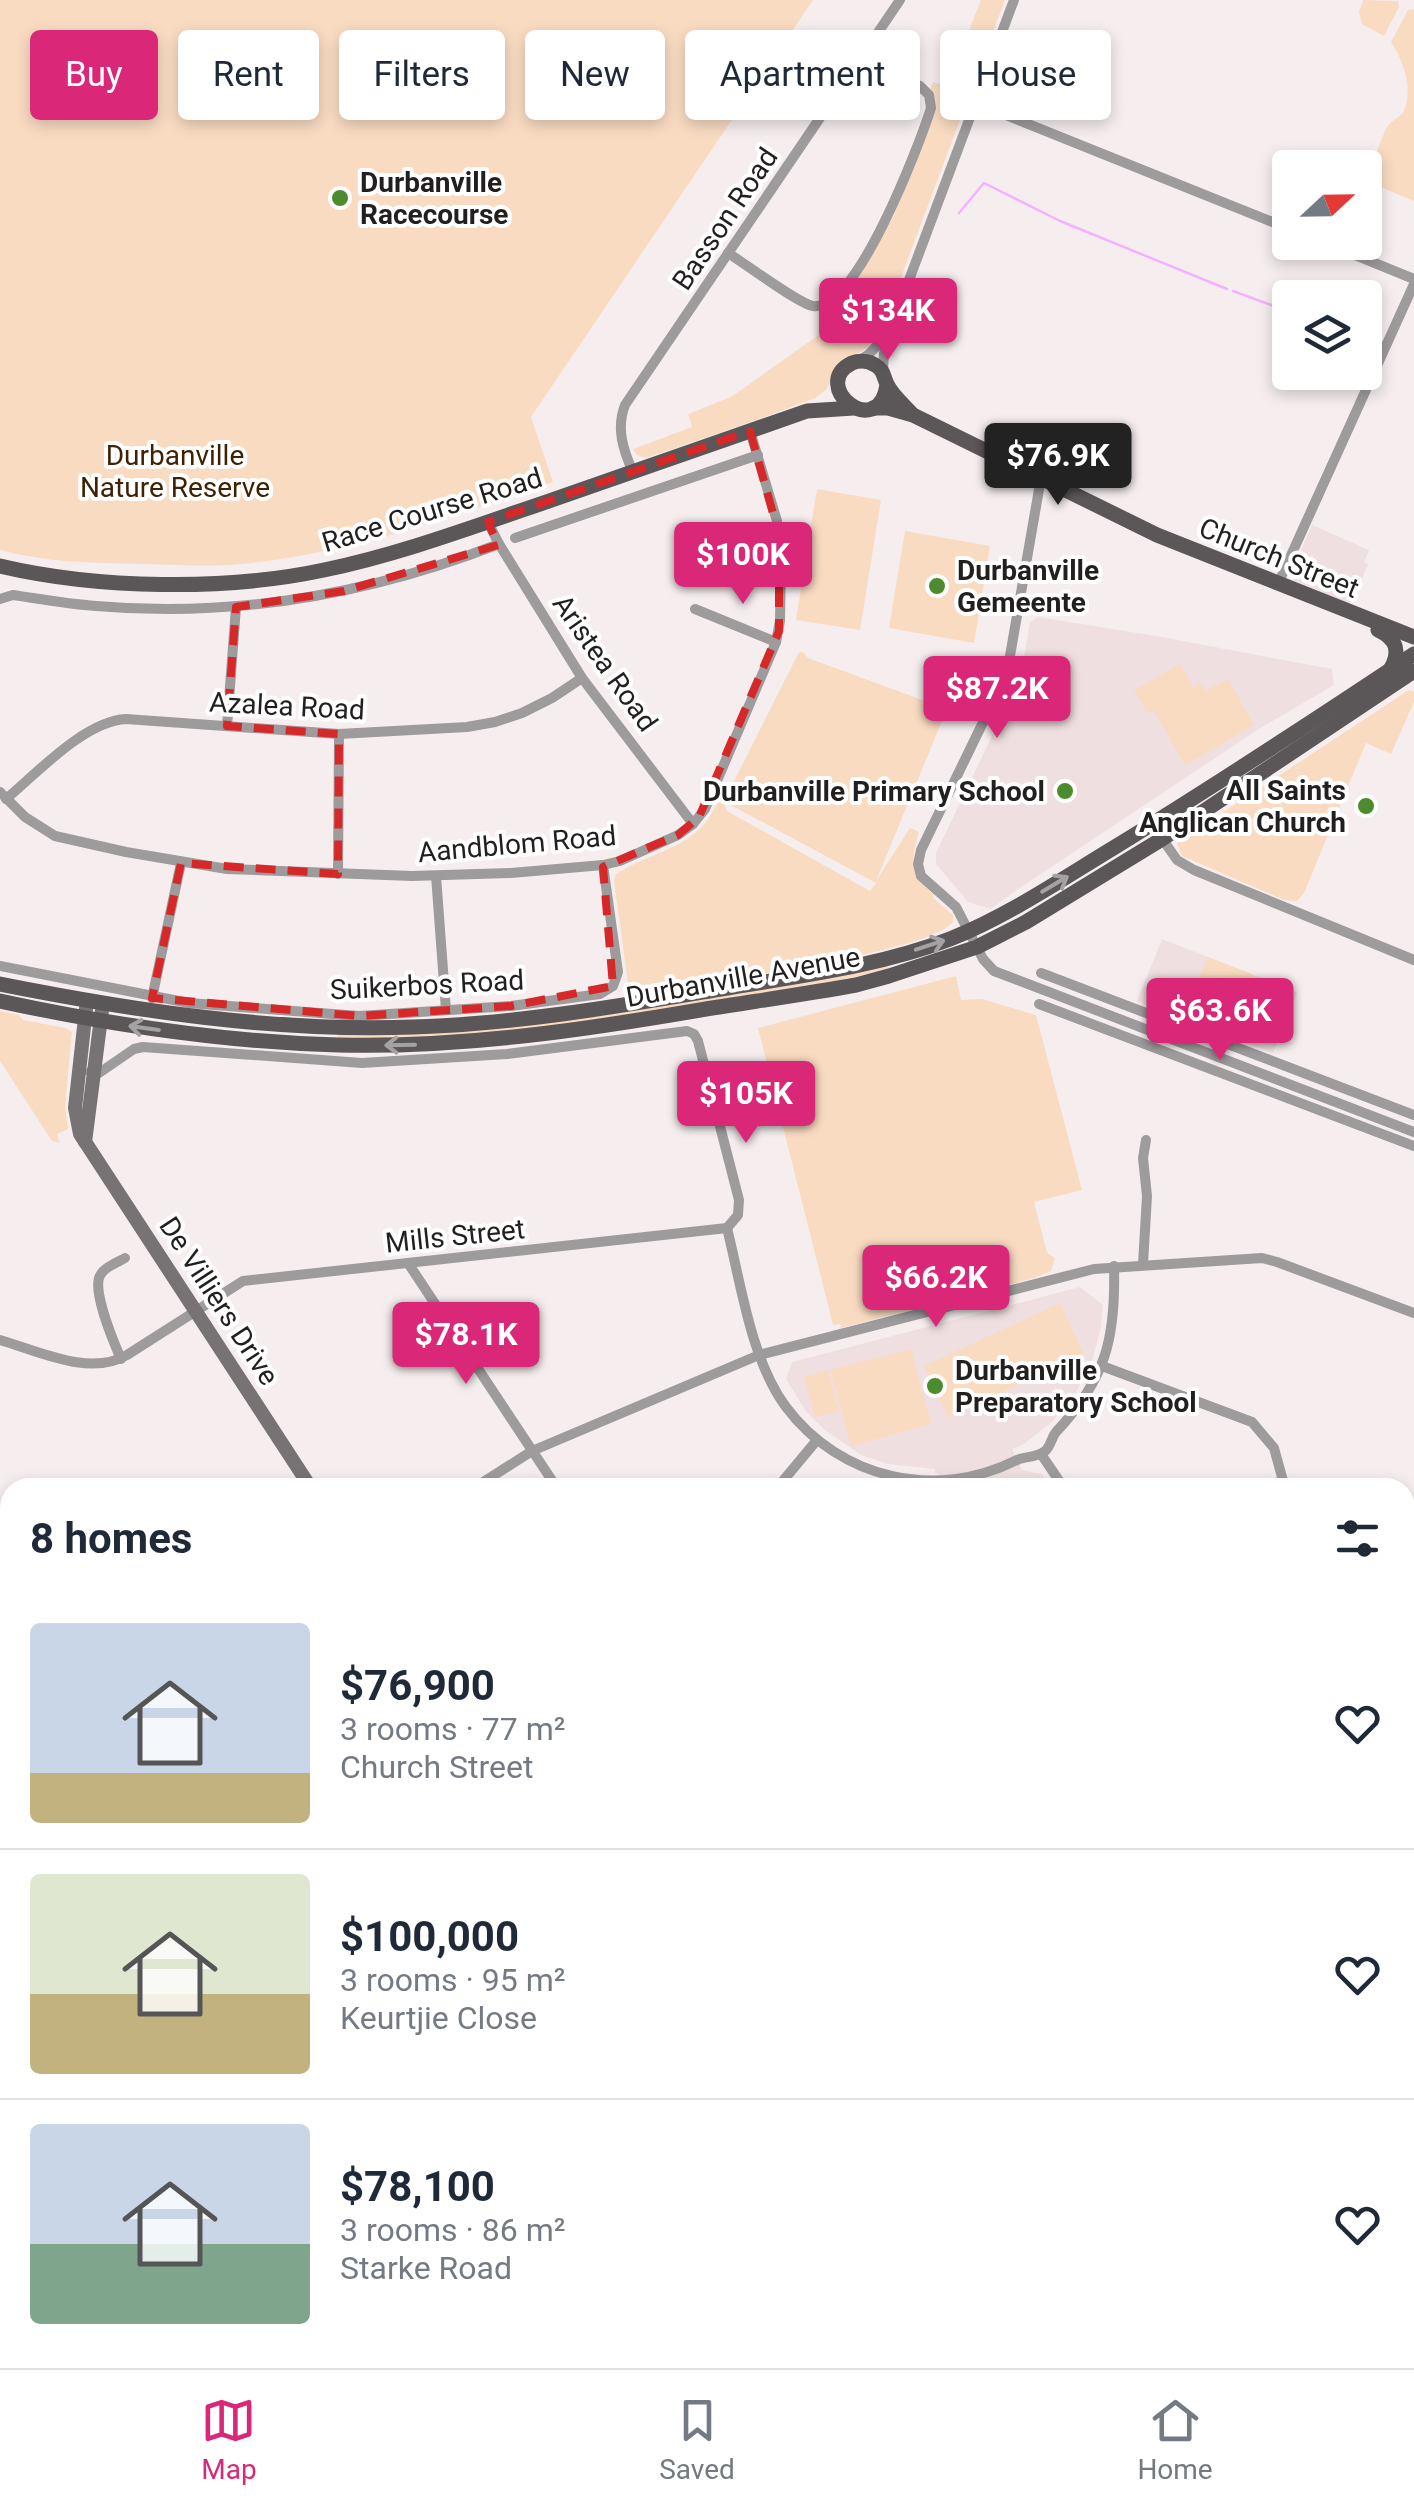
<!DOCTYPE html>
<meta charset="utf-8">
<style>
:root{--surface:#fff;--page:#f6f6f7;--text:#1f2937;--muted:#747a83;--line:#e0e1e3;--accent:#db2777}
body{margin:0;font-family:Roboto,sans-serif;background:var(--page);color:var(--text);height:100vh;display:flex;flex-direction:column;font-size:38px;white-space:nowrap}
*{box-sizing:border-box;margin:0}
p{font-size:32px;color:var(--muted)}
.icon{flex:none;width:55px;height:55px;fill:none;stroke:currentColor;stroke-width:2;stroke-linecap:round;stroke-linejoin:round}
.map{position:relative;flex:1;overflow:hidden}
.sheet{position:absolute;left:0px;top:1478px;width:1415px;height:892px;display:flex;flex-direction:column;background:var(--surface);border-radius:30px 30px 0 0;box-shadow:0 5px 15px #0003}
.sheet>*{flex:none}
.top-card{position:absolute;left:30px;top:30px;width:1355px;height:90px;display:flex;gap:20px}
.needle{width:65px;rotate:68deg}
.buttons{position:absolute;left:1272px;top:150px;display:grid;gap:20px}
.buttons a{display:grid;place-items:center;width:110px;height:110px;border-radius:10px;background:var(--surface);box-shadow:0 5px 15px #0003;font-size:50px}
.price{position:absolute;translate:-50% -85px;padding:0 22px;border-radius:10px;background:var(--accent);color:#fff;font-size:32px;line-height:65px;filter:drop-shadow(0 2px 5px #0008)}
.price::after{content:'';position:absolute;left:50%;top:60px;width:30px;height:22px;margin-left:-15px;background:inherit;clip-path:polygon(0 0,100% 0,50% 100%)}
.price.selected{background:#222;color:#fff}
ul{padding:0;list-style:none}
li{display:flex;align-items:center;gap:30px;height:250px;padding:0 30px}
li+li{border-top:2px solid var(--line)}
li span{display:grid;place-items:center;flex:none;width:280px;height:200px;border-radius:10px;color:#555}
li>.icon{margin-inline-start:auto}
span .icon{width:120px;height:120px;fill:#fffc;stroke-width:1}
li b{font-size:42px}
h2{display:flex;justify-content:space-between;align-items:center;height:120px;padding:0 30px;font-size:42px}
.chip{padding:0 35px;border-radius:10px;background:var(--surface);box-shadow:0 5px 15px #0003;font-size:35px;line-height:90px}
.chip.selected{background:var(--accent);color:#fff}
.tab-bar{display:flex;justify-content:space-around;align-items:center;height:140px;border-top:2px solid var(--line);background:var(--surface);font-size:28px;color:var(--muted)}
.tab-bar a{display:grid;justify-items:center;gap:5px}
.tab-bar .selected{color:var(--accent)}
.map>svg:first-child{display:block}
.built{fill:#f0dfe0}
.green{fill:#f9dbc2;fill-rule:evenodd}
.water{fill:#f4b2fe}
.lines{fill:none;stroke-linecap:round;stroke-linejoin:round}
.stream{stroke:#f4b2fe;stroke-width:2.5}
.street{stroke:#9e9b9c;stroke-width:10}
.secondary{stroke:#777274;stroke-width:14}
.primary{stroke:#5b5658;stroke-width:15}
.oneway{stroke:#a5a2a3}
.marked{fill:none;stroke:#d62828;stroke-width:8;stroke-dasharray:20 12;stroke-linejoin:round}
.poi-dot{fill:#4c8c2e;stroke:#fff;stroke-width:4}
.labels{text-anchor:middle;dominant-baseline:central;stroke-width:8;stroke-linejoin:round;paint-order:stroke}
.poi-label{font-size:28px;font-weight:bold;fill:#221f1f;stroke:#fff;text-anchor:start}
.street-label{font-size:28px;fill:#221f1f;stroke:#fff}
.park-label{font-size:28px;fill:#3f2203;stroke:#fff}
</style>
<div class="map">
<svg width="1414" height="2368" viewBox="0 0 1414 2368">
<rect width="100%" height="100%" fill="#f6eeee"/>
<g class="built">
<path d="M1312,525L1369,550L1364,562L1368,564L1353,601L1347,605L1322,595L1323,592L1294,581L1291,572Z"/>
<path d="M1038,617L1156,636L1332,669L1334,685L1259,729L1018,889L991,909L968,902L936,864V853L1021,675L1030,622Z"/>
<path d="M1162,939L1297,992L1273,1053L1137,1001Z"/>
<path d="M1080,1287L1103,1305L1101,1327L1092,1362L1076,1392L1053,1421L1024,1444L1012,1449L1022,1470L1042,1474L1050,1487H940L939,1473H935V1469L888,1464L861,1455L826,1431L807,1413L786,1379L792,1362Z"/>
</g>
<g class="green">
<path d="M0,0H813L531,417L553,482C447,518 341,557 228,565C198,567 167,564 137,564C91,563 44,562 0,550Z"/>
<path d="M981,0H1005L885,320L876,338L865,349L847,360L835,374L826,390L815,398L762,418L646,458L637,455L633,449L692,427L688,414L731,397L820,334L819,311L832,307L840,300L893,218L934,112L930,89L933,82L947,86Z"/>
<path d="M1363,0L1398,1L1399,7L1384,36L1362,24L1359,12Z"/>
<path d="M1414,9V201L1366,181C1374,164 1378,145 1386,129C1390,121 1397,119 1403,113C1414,92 1404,61 1391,42L1408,10Z"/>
<path d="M817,489L881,500L860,630L796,620Z"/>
<path d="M905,531L990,546L974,643L889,628Z"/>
<path d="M799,652H803L808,658L947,709L876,881L910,828L919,832C911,861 908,873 934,895L933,898L953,915V922C930,952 710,982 661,990L657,987L629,991L614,881L615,875C655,848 700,850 719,798L724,801ZM724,802H725L876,883L870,891L727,811Z"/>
<path d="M1180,664L1193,687L1200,683L1205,691L1228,679L1254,725L1185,765L1154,711L1148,714L1134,690Z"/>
<path d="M1409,690L1414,692V702L1391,754L1366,743L1304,893L1297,901L1284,900L1182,856L1177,844L1181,835L1193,827L1199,828Z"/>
<path d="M1208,957L1252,974L1242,997L1232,996L1223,976L1214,980L1217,988L1208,991L1205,985L1193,990Z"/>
<path d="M890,967L891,969L840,980L591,1022L451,1037L338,1039V1034Z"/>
<path d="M956,976L961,1000L982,999L1036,1015L1082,1190L1034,1202L1047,1253L1055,1258L1051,1271L1034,1278L841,1328L840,1324L833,1325L758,1028Z"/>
<path d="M0,1011L19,1015L23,1020L66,1028L72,1032L65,1107L68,1129L57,1134L60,1143L52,1141L0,1061Z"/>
<path d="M1060,1303L1084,1354L948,1417L924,1366Z"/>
<path d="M911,1349L931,1424L851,1446L830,1370Z"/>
<path d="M828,1370L839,1411L815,1417L804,1377Z"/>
<path d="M1405,1990L1407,2006H1414V2368H895L890,2360H1405Z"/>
<path d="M0,2035L10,2045V2347L0,2351Z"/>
</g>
<g class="water">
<path d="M0,2119L10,2132L9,2305L0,2304Z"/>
<path d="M1414,2314V2368H1212L1198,2360H1405V2316Z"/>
</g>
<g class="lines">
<g class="stream">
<path d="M959,213L984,183L1060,221L1227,289"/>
<path d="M1233,291L1290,312"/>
</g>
<g class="street">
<path d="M976,103L1290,229"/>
<path d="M1323,242L1414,279"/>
<path d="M728,253C744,263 799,304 813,306C856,313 920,143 931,108L929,95L920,86L858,63"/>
<path d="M859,361L869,354L887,335"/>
<path d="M883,371L884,353L897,312L1014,0"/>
<path d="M633,472C623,450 616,428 625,405L900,0"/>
<path d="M1041,478L1007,673L921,850L918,864L921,876L956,907L983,959L994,971L1414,1132"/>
<path d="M488,522L499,544L582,678L693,824"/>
<path d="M515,538L758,455"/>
<path d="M1278,584L1414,284"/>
<path d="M0,599L13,595C40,599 68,604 96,606C234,618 370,594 499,544"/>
<path d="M695,609L776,642"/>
<path d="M227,726L236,607"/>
<path d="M0,792L25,817L55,836L126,852L227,869L412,876L511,873L603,865L620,861L678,835L693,824L705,809L776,642L780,621L781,563L777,521L750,431"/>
<path d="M6,799C37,773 85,721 126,719L339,734L467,727L495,722L522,713L552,698L582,678"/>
<path d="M1152,824L1177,860L1194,870L1414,960"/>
<path d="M338,874L339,734"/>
<path d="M436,876L446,1010"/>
<path d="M0,966L189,1003L359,1016L511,1006L600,994L613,986L618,972L603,865"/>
<path d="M1041,973L1414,1115"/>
<path d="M152,998L181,863"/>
<path d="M1039,1004L1414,1146"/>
<path d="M90,1072L99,1073L134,1049L143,1047L362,1063L507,1054L687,1031L694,1034L698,1041L739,1200L738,1215L727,1228"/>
<path d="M727,1228C741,1284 751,1360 786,1407C840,1479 936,1501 1017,1460C1025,1456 1037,1458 1045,1451C1051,1446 1051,1438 1056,1432C1106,1379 1116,1338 1114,1266"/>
<path d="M408,1263L557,1488"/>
<path d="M1143,1264L1147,1196L1143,1158L1146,1140"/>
<path d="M0,1340C38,1351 90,1377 127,1355L243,1281L727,1228"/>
<path d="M121,1359C114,1343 94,1295 99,1278C102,1268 116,1263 125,1258"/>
<path d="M1102,1366L1252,1422L1274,1448L1285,1488"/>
<path d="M1041,1454L1064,1488"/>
<path d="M474,1488L532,1451L759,1355L1094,1269L1262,1258L1277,1262L1414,1313"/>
<path d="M777,1488L817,1440"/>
<path d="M0,1536L10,1544"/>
<path d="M1405,1684H1414"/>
<path d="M0,1766L10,1771"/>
<path d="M0,2026L10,2036"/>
<path d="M0,2355L10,2352"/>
<path d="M36,2360L37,2368"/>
<path d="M128,2360L131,2368"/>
<path d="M356,2360L373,2363L416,2360"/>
<path d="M425,2360L426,2368"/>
<path d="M513,2360L528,2368"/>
<path d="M711,2368L735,2360"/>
</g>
<g class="secondary">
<path d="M87,1000L75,1108L80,1134L311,1488"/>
<path d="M85,1142L102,1010"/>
<path d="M1405,1838H1414"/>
<path d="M878,2360L883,2368"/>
</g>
<g class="primary">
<path d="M887,385C878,443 808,385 852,363C860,360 869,361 875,365C884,370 883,376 887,384C892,395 905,406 913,415"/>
<path d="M873,408H888L913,415L1157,535L1414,637"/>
<path d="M0,566C98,589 226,591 324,570C401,554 475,526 549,501C635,471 721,441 807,411L854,408"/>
<path d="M1378,630C1397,639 1401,652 1390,670"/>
<path d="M0,984C136,1011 274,1032 413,1027C517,1024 619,1006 721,989C798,976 877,967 950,939C1008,916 1062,879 1115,847C1216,785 1315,720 1414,654"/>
<path d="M0,1001C111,1025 224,1042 338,1045C462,1048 584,1030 706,1009C756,1001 806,994 856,985L889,976L977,947L1026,922L1162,839L1414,671"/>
</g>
</g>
<defs><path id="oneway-shaft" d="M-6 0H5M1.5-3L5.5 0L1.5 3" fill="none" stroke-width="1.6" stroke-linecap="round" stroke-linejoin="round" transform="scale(2.5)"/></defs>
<g class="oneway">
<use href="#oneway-shaft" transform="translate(1055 884) rotate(-31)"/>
<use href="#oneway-shaft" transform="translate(930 945) rotate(-18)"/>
<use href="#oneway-shaft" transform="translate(144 1028) rotate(-172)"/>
<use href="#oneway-shaft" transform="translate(400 1045) rotate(179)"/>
</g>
<path class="marked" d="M750,431L779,535V631L699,817L678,835L603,867L613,986L511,1006L359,1016L152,998L181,863L338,874L339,734L227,726L236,607L344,591L498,545L488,522Z"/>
<g class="poi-dot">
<circle cx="340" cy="198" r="10"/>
<circle cx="937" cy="586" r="10"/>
<circle cx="1065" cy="791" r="10"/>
<circle cx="1366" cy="806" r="10"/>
<circle cx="935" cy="1386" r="10"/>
</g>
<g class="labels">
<g class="poi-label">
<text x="360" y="182">Durbanville<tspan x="360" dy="32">Racecourse</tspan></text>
<text x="957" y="570">Durbanville<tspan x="957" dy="32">Gemeente</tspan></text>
<text x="1346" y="790" text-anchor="end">All Saints<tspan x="1346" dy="32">Anglican Church</tspan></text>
<text x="1045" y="791" text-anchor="end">Durbanville Primary School</text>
<text x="955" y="1370">Durbanville<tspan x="955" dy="32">Preparatory School</tspan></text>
</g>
<g class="street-label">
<text transform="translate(725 219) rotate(-56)">Basson Road</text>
<text transform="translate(432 510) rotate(-17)">Race Course Road</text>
<text transform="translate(1279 558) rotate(22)">Church Street</text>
<text transform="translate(605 663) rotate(55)">Aristea Road</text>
<text transform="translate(287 706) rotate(3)">Azalea Road</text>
<text transform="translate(517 844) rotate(-5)">Aandblom Road</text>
<text transform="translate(743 977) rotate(-10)">Durbanville Avenue</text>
<text transform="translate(427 985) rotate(-3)">Suikerbos Road</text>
<text transform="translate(455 1236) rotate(-6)">Mills Street</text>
<text transform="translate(219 1301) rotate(57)">De Villiers Drive</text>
</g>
<g class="park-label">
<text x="175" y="455">Durbanville<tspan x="175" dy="32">Nature Reserve</tspan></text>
</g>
</g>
</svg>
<div class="buttons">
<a><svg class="needle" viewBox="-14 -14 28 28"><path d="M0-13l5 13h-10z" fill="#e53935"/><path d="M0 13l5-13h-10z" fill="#747a83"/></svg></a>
<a><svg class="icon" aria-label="layers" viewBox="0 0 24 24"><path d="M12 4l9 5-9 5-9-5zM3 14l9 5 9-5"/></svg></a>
</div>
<b class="price" style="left:888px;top:363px">$134K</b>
<b class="price selected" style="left:1058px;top:508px">$76.9K</b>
<b class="price" style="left:743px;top:607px">$100K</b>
<b class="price" style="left:997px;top:741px">$87.2K</b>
<b class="price" style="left:1220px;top:1063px">$63.6K</b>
<b class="price" style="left:746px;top:1146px">$105K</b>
<b class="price" style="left:936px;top:1330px">$66.2K</b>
<b class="price" style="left:466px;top:1387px">$78.1K</b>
<div class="top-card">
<a class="chip selected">Buy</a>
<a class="chip">Rent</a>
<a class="chip">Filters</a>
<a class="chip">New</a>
<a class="chip">Apartment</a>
<a class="chip">House</a>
</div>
<section class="sheet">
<h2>8 homes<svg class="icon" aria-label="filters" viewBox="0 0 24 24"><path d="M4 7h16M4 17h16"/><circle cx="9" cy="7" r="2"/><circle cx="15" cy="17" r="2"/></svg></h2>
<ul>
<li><span style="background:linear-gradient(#c9d6e8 75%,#c2b280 0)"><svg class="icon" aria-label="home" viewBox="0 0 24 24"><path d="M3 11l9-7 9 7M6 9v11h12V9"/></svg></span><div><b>$76,900</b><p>3 rooms · 77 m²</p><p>Church Street</p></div><svg class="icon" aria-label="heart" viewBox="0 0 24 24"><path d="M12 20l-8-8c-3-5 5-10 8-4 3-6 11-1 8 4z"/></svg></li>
<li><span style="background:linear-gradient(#dfe7d0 60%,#c2b280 0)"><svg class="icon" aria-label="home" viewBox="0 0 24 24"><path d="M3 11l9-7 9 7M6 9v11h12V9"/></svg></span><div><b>$100,000</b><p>3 rooms · 95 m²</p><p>Keurtjie Close</p></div><svg class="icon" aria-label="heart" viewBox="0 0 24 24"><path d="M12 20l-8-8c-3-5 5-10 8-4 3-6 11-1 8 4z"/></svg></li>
<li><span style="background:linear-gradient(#c9d6e8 60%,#7fa58c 0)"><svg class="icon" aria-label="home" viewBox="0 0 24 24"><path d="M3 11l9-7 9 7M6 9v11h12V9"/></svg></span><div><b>$78,100</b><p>3 rooms · 86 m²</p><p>Starke Road</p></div><svg class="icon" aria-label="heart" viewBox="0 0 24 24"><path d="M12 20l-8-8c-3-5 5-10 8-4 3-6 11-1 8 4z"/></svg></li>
</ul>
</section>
</div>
<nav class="tab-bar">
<a class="selected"><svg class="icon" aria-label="map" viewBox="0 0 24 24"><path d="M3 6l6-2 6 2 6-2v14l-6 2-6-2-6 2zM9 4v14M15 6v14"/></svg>Map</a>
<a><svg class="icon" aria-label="saved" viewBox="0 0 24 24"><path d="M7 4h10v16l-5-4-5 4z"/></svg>Saved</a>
<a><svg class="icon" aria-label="home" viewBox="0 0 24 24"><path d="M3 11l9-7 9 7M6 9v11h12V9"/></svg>Home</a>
</nav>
